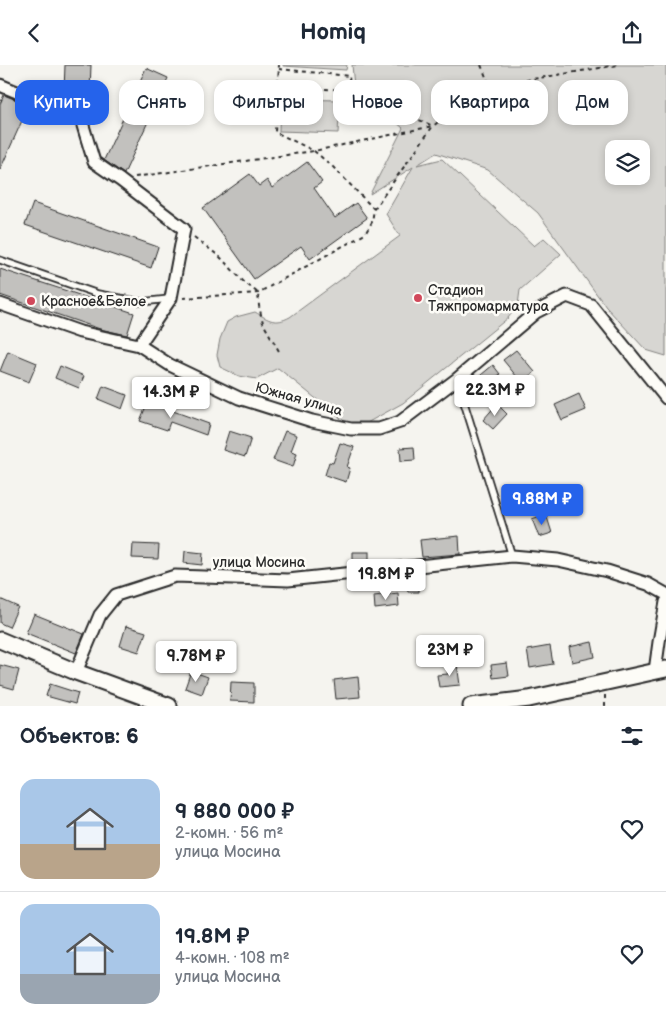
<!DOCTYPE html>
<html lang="ru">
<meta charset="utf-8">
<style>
:root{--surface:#fff;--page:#f2f2f3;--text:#1f2937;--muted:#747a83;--line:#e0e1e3;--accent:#2563eb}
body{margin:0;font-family:"Balsamiq Sans",sans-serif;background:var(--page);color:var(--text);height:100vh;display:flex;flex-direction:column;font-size:19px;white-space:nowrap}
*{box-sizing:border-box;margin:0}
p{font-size:16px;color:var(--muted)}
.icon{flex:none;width:28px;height:28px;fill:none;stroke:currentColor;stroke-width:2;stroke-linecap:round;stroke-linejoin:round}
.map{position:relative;height:641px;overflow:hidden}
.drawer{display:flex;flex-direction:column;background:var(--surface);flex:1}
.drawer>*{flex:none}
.banner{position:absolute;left:15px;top:15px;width:636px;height:45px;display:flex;gap:10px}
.tools{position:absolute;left:605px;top:75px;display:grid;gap:10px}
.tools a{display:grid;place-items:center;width:45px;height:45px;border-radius:10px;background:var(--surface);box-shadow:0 2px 8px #0003;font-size:25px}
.price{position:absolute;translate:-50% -42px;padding:0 11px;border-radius:5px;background:#fff;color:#222;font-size:16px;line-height:32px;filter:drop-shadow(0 1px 2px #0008)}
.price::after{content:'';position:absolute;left:50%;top:30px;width:15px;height:11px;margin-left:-8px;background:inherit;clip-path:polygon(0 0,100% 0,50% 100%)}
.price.on{background:var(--accent);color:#fff}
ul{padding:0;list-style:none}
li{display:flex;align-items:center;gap:15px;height:125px;padding:0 20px}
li+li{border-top:1px solid var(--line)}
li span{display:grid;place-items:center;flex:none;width:140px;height:100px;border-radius:15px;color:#555}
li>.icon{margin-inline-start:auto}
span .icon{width:60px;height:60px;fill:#fffc;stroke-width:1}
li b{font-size:21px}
h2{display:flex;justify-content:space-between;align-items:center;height:60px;padding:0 20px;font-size:21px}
.chip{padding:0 18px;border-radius:15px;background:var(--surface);box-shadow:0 2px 8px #0003;font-size:18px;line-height:45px}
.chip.on{background:var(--accent);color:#fff}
header{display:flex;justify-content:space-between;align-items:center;height:65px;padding:0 20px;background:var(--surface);font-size:22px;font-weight:700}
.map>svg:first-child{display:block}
.green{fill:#d7d6d2;stroke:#81807e;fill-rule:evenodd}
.building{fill:#c2c1be;stroke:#2b2b2b}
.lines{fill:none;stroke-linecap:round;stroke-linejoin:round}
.service-casing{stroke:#2b2b2b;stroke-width:9}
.minor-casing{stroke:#2b2b2b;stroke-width:15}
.secondary-casing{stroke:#2b2b2b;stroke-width:19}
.path{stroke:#2b2b2b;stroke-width:2;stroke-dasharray:4 4;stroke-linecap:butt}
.service{stroke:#fdfcf7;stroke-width:5.5}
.minor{stroke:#fdfcf7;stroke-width:11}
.secondary{stroke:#fdfcf7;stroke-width:15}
.poi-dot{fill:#d1495b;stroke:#fdfcf7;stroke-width:2}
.labels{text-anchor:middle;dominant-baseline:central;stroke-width:5;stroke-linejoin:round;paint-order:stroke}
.poi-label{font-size:14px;fill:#2b2b2b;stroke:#fdfcf7;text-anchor:start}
.street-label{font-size:14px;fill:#2b2b2b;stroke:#fdfcf7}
</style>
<header><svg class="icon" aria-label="back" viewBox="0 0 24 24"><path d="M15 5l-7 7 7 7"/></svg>Homiq<svg class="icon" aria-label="share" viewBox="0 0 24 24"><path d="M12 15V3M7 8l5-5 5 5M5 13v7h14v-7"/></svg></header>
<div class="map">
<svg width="666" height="641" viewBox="0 0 666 641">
<rect width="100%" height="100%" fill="#f5f4ef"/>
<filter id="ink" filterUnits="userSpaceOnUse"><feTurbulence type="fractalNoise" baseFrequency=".02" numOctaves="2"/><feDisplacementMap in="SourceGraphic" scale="10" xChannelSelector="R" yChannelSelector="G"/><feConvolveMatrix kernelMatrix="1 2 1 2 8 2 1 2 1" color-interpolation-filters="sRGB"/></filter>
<g filter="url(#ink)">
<g class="green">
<path d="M283,0H347L346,5L283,1Z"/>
<path d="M352,0H666V291L646,285L606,242L538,148L488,105L436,88L417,100L442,94L534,181L544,173L561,189L520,225L518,240L508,253L403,338L363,360L346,358L278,303L257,314L239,311L220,302L217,290L220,274L227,257L236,252L255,247C269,255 275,260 290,252L400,171L386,149L413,102L370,129L403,63L354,21ZM614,84H641V111H614Z"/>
<path d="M280,34L340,35L338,68L279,66Z"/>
</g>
<g class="building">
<path d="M65,0H91L90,27L64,26Z"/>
<path d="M146,3L168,13L124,109L104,95Z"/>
<path d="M4,30L29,40L0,105V39Z"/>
<path d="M307,97L322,117L314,123L335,153L356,138L367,153L310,194L301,181L254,214L203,143L250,109L259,121L267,115L272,123Z"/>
<path d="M33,138L158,182L151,203L25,160Z"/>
<path d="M0,204L134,248L127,270L100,264L0,230Z"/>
<path d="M516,285L535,307L522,318L503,295Z"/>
<path d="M8,286L37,298L29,317L0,306Z"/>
<path d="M493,300L500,309L489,319L481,310Z"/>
<path d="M60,301L84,311L79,323L55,313Z"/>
<path d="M103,321L127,330L122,344L98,334Z"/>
<path d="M579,329L586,345L562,355L555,340Z"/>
<path d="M148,336L174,345L173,346L209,359L206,370L170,357L167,365L140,356Z"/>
<path d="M497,339L507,349L493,364L483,355Z"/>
<path d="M229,366L251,373L245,392L223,385Z"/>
<path d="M285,366L297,370L291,386L297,388L293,402L273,395Z"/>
<path d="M340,378L354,382L347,402L350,403L346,417L325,410L329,397L333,398Z"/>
<path d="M414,382L415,395L401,396L400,383Z"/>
<path d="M546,449L552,468L539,472L532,454Z"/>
<path d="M459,471L460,489L422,492L420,475Z"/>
<path d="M133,479L159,480L158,494L132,493Z"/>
<path d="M185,486L203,488L202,500L184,498Z"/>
<rect x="353" y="487" width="16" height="11"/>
<path d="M407,516H419V527H408Z"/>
<path d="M398,528L399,541L375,544L374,531Z"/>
<path d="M0,534L18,542L9,562L0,558Z"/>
<path d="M34,549L84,569L76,588L26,568Z"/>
<path d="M126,561L146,567L139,587L120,581Z"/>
<path d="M592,577L595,592L572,597L569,582Z"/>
<path d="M550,581L553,599L530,603L527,585Z"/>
<path d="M507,598L509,611L493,613L491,600Z"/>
<path d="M457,599L460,620L439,622L437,610L448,609L447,600Z"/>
<path d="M0,600L19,605L14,624L0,620Z"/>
<path d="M191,606L208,612L202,629L185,623Z"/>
<path d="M358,612L360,632L336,634L334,615Z"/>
<path d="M231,617L254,618V637L230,636Z"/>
<path d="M50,619L78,628L75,639L46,631Z"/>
</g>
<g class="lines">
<defs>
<g id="service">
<path d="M0,195L98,229L141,237L169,234"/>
<path d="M457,315L512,491"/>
</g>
<g id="minor">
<path d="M0,20L81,54L94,97L120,115L184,164L171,233L139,280"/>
<path d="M0,239L80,267L139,280L170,300L239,333L312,356L351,364H379L400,357L457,314L536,247L567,231L591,240L666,333"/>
<path d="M655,606L659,577L666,537"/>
<path d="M76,607L100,550L116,530L175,511L288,515L512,491L558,495L607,506L648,519L666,529"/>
</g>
<g id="secondary">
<path d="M0,575L76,607L169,641"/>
<path d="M471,641L529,634L666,604"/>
</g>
</defs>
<use href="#service" class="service-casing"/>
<use href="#minor" class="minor-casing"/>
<use href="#secondary" class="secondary-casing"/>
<g class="path">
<path d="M481,0L490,21"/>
<path d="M279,4L349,11L350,25L433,61"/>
<path d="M277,22L350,25"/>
<path d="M135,112L314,86L433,61"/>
<path d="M374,144L433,61L478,26L490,21L618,0"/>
<path d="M194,172L220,192L243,216L258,228L259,241L263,258L280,288"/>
<path d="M183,233L258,228L365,169L372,157L374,144L332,101L314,86L275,67L279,0"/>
<path d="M605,630V641"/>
</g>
<use href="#service" class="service"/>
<use href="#minor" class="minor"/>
<use href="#secondary" class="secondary"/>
</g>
</g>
<g class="poi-dot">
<circle cx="418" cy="233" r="5"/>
<circle cx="31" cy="236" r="5"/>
</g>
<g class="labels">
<g class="poi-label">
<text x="428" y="225">Стадион<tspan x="428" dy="16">Тяжпромарматура</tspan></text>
<text x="41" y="236">Красное&amp;Белое</text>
</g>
<g class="street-label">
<text transform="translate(299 334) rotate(16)">Южная улица</text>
<text x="259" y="497">улица Мосина</text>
</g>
</g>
</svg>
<div class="tools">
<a><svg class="icon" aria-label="layers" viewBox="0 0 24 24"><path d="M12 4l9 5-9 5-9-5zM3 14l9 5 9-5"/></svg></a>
</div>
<b class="price" style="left:495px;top:352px">22.3M ₽</b>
<b class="price" style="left:171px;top:354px">14.3M ₽</b>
<b class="price on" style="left:542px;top:461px">9.88M ₽</b>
<b class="price" style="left:386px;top:536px">19.8M ₽</b>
<b class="price" style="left:450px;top:612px">23M ₽</b>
<b class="price" style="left:196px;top:618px">9.78M ₽</b>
<div class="banner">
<a class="chip on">Купить</a>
<a class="chip">Снять</a>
<a class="chip">Фильтры</a>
<a class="chip">Новое</a>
<a class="chip">Квартира</a>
<a class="chip">Дом</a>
</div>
</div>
<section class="drawer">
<h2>Объектов: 6<svg class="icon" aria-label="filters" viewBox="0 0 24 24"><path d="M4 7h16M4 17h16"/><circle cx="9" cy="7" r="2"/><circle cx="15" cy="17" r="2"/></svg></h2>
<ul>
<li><span style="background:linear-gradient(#a9c7e8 65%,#b9a48a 0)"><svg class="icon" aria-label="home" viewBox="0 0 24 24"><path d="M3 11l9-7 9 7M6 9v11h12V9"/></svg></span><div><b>9 880 000 ₽</b><p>2-комн. · 56 m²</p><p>улица Мосина</p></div><svg class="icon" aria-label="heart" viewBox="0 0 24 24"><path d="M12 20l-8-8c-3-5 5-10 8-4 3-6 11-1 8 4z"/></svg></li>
<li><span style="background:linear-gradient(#a9c7e8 70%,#9aa5b1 0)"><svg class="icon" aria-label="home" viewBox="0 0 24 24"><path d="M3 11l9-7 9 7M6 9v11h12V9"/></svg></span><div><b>19.8M ₽</b><p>4-комн. · 108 m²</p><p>улица Мосина</p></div><svg class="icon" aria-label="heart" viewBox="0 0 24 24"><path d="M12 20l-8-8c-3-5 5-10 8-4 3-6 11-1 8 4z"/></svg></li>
</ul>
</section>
